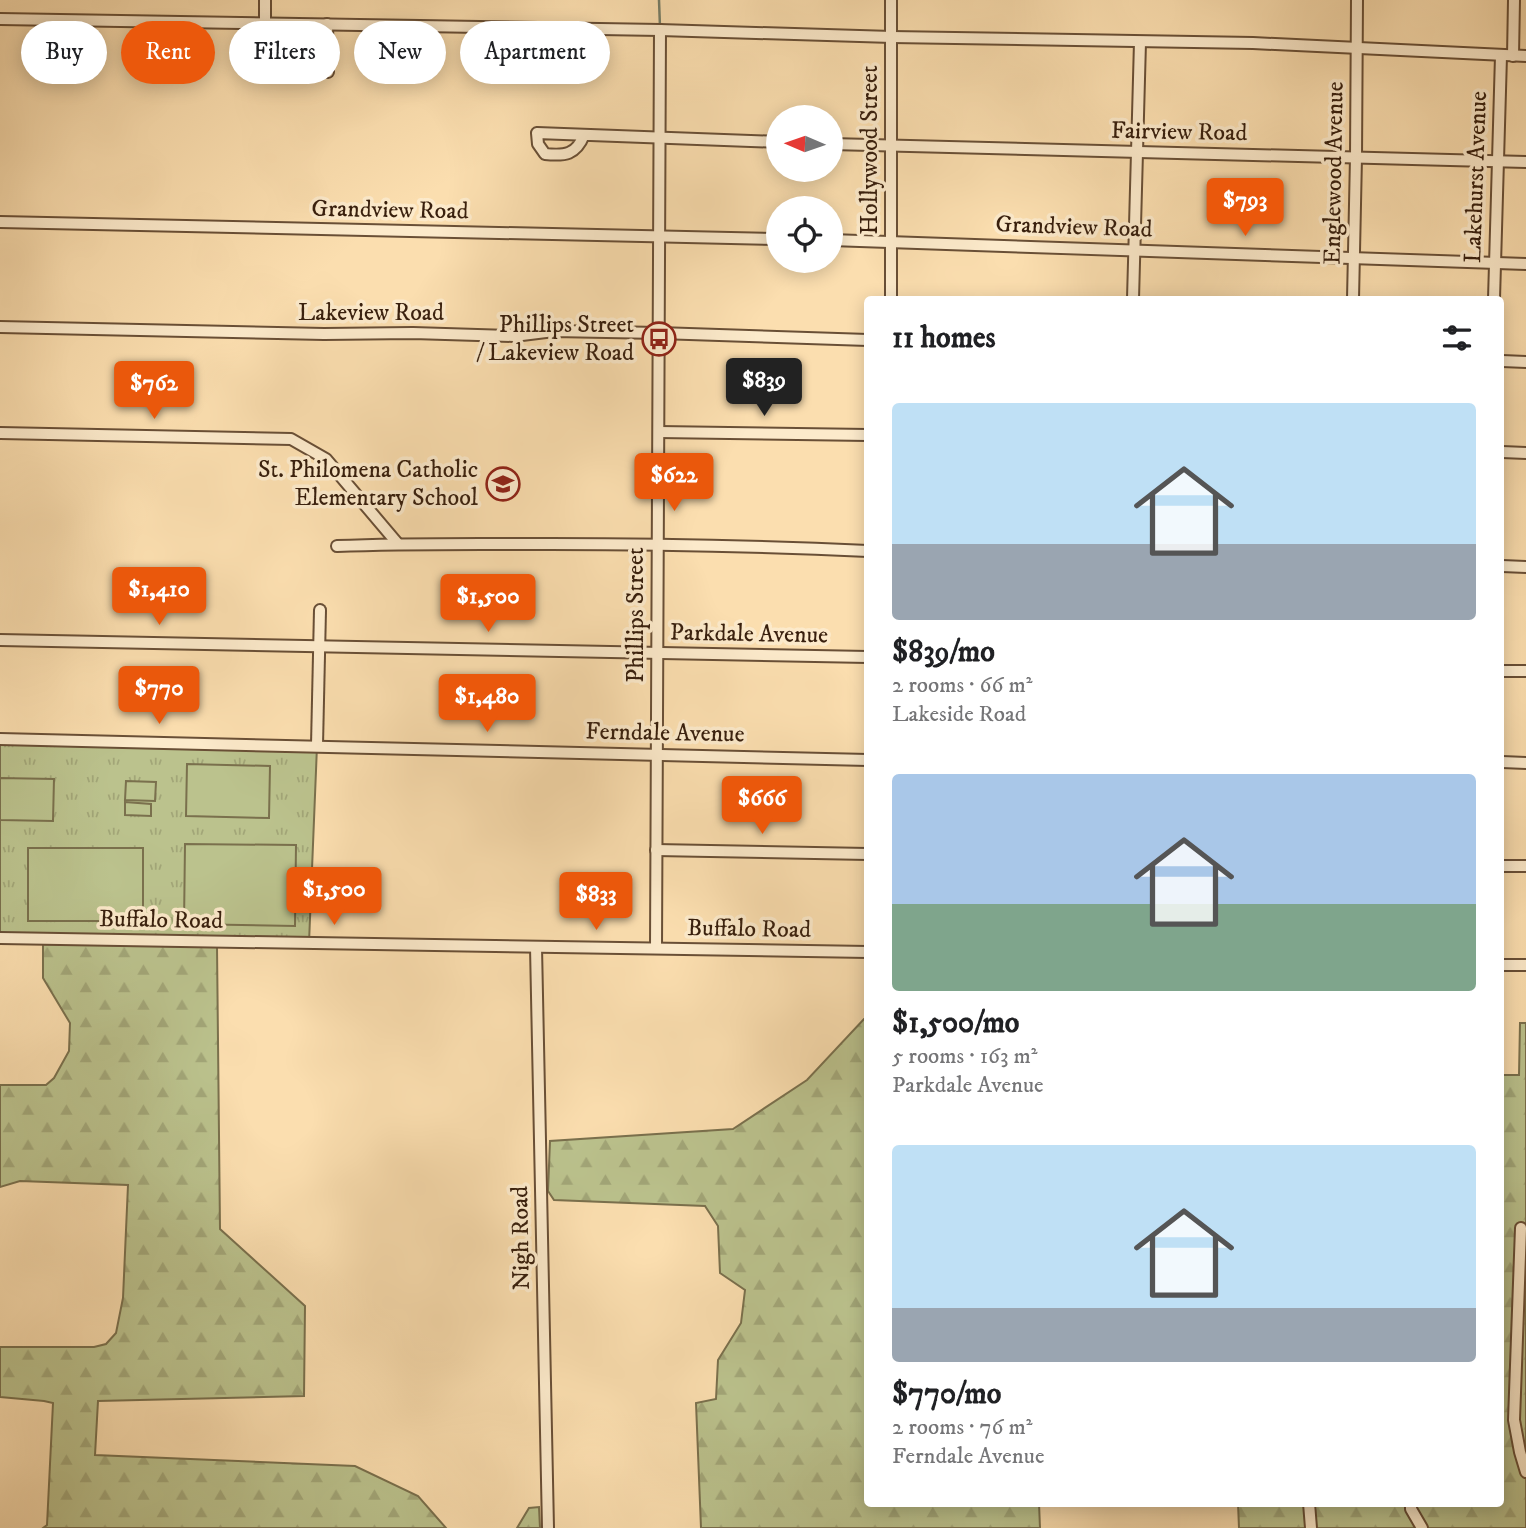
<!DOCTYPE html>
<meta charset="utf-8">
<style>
:root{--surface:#fff;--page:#f2f2f2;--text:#202124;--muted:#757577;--accent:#ea580c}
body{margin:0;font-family:"IM FELL DW Pica",serif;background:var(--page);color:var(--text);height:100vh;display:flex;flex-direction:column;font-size:26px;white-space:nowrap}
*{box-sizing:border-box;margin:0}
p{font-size:23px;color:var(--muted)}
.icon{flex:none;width:38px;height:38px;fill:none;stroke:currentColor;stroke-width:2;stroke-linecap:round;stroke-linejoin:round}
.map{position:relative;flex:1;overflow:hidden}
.side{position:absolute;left:864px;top:296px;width:640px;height:1211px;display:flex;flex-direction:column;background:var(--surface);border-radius:7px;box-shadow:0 4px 18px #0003}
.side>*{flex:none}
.banner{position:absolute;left:21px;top:21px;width:665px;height:63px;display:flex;gap:14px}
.needle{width:46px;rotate:272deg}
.tools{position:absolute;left:766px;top:105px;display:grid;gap:14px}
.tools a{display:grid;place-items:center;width:77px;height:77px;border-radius:50%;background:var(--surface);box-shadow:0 4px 18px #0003;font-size:35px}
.price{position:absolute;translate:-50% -60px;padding:0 16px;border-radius:7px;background:var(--accent);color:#fff;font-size:23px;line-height:46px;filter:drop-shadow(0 2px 4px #0008)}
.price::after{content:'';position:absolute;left:50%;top:42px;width:21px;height:16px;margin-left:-10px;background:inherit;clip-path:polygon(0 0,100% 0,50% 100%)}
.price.on{background:#222;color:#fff}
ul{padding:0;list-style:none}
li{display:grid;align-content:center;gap:14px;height:371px;padding:0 28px}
li span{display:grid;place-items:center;height:217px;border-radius:7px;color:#555}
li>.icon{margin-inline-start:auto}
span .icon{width:126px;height:126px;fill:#fffc;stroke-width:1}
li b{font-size:30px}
h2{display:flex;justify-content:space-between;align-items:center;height:84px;padding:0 28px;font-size:30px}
.chip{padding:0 24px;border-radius:32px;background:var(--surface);box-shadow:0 4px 18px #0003;font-size:24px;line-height:63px}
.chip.on{background:var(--accent);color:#fff}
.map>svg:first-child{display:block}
.forest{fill:url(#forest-firs);stroke:#7a704d;stroke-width:2}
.park{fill:url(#park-tufts);stroke:#7a704d;stroke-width:2}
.pitch{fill:#bbc28d;stroke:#7a704d;stroke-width:2}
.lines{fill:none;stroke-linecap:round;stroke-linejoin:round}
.stream{stroke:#767e68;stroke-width:2.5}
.minor-casing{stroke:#694f36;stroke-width:14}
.minor{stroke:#fceacb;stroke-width:10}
.labels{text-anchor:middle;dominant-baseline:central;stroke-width:7;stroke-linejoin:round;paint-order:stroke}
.street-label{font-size:24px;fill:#381f0d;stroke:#fceacb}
.poi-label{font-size:24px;fill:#381f0d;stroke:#fceacb;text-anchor:end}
</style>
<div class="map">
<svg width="1526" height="1528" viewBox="0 0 1526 1528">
<defs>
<pattern id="forest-firs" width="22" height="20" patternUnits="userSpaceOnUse" patternTransform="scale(1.75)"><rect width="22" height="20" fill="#bbc28d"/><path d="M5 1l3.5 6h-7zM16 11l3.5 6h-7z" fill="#a2a678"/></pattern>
<pattern id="park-tufts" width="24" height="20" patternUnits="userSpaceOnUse" patternTransform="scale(1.75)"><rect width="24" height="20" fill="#bbc28d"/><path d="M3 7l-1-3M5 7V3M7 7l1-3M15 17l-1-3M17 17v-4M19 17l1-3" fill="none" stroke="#a2a678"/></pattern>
</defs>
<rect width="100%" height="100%" fill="#fbdeaf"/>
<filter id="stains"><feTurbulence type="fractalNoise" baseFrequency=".00286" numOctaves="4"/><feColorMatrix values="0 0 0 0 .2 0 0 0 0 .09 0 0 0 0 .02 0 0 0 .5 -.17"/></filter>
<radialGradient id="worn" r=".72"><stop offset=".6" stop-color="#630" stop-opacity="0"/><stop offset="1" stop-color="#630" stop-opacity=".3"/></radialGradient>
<g class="forest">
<path d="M43,944L217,947L220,1229L305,1306L304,1396L98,1401L95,1455L355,1466L418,1496L446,1528H43L47,1525L53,1403L44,1401L0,1397V1347H94L106,1344L116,1333L123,1298L128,1185L20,1181L0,1187V1085H46L54,1078L69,1051L70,1023L43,978Z"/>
<path d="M864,1019H868V1503H1039L1040,1528H701L696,1403L716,1399L718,1360L741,1323L745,1290L720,1273L718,1226L705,1206L554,1200L548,1191L550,1141L733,1129L807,1080Z"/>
<path d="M1520,1023H1526V1528H1239L1238,1503H1502V1075H1519Z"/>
<path d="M539,1507L540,1528H517L529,1508Z"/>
</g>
<path class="park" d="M0,739L317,746L309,943L0,937Z"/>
<g class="pitch">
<path d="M187,764L270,766L269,818L186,816Z"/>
<path d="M0,778L54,779L53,821L0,820Z"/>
<path d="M126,781L156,782L155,801L125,800Z"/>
<path d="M125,802L151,804V816L125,815Z"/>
<path d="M185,844L296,845L295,926L184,924Z"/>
<rect x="28" y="848" width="115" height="73"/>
</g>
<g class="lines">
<path class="stream" d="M659,0L660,27"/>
<defs>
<g id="minor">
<path d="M891,0V299"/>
<path d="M0,19L660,30L892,37L1253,43L1526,56"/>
<path d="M265,23V0"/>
<path d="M327,24L328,72"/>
<path d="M1513,56L1514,0"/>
<path d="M584,135C576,155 565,156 545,154L538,144L537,133L779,142"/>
<path d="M831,144L1526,162"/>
<path d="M0,222L779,239"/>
<path d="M831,240L1526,264"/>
<path d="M1133,299L1140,42"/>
<path d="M1353,299L1356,157L1357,0"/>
<path d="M1494,299L1501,56"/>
<path d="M0,327L324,334L413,333L514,336L554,331L659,333L868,340"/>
<path d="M1502,361L1526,362"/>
<path d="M659,432L868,435"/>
<path d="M0,433L291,439L326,459L398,544"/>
<path d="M1502,452L1526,453"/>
<path d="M337,546C408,543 479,544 550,544C656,544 762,546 868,551"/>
<path d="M1502,566L1526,567"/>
<path d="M0,640L868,657"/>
<path d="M1502,671H1526"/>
<path d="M0,739L868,760"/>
<path d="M317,745L320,610"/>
<path d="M1502,762L1526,763"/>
<path d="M656,850L868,854"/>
<path d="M1502,866H1526"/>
<path d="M0,938L868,952"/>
<path d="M536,947L548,1528"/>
<path d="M656,948L660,30"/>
<path d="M1502,965H1526"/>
<path d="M1521,1228L1514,1420L1520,1452L1526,1472"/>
<path d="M1309,1503L1311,1528"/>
<path d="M1411,1503V1509L1422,1528"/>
</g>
</defs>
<use href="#minor" class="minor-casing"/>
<use href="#minor" class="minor"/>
</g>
<defs>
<symbol id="bus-ring" viewBox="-11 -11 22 22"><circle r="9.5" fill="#fceacb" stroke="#8f2418" stroke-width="1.5"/><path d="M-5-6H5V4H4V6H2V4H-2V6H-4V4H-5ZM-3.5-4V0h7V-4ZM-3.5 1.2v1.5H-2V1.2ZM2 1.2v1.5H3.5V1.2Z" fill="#8f2418"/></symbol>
<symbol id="school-ring" viewBox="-11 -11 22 22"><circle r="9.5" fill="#fceacb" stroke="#8f2418" stroke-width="1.5"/><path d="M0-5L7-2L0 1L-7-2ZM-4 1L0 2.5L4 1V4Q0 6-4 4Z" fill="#8f2418"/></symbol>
</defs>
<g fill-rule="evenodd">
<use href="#bus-ring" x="640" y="320" width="38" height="38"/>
<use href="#school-ring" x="484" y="465" width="38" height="38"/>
</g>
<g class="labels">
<g class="street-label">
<text transform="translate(1179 132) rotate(1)">Fairview Road</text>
<text transform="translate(870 150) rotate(-90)">Hollywood Street</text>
<text transform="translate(1334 173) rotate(-89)">Englewood Avenue</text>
<text transform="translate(1476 177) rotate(-88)">Lakehurst Avenue</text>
<text transform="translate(390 210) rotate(1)">Grandview Road</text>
<text transform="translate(1074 227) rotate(2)">Grandview Road</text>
<text x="371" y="313">Lakeview Road</text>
<text transform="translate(636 615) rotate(-90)">Phillips Street</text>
<text transform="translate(749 634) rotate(1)">Parkdale Avenue</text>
<text transform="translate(665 733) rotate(1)">Ferndale Avenue</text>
<text transform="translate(161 920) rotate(1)">Buffalo Road</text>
<text transform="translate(749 929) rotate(1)">Buffalo Road</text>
<text transform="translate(521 1238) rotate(-91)">Nigh Road</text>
</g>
<g class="poi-label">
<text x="634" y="325">Phillips Street<tspan x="634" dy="28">/ Lakeview Road</tspan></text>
<text x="478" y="470">St. Philomena Catholic<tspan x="478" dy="28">Elementary School</tspan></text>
</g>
</g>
<rect width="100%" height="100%" filter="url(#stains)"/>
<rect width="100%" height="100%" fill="url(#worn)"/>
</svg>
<div class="tools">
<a><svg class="needle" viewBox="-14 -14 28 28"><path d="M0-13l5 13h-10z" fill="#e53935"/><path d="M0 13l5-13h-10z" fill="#757577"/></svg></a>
<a><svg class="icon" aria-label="locate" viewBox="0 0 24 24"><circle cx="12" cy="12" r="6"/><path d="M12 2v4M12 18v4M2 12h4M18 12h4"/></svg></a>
</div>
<b class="price" style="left:1245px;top:238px">$793</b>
<b class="price on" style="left:764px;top:418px">$839</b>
<b class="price" style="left:154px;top:421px">$762</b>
<b class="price" style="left:674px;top:513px">$622</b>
<b class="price" style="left:159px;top:627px">$1,410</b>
<b class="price" style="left:488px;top:634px">$1,500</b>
<b class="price" style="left:159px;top:726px">$770</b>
<b class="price" style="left:487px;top:734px">$1,480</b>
<b class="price" style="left:762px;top:836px">$666</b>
<b class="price" style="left:334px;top:927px">$1,500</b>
<b class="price" style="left:596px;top:932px">$833</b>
<div class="banner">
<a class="chip">Buy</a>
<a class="chip on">Rent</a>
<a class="chip">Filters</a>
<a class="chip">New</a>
<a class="chip">Apartment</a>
</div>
<section class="side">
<h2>11 homes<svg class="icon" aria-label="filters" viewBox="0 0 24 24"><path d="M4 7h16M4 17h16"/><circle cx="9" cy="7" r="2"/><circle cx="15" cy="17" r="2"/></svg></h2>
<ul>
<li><span style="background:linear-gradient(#bfe0f5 65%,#9aa5b1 0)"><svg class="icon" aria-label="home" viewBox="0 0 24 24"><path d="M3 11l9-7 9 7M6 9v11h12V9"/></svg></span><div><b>$839/mo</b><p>2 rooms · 66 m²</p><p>Lakeside Road</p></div></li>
<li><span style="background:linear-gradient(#a9c7e8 60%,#7fa58c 0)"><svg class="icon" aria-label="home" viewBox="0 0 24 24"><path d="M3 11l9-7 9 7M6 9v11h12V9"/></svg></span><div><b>$1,500/mo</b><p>5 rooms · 163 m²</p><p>Parkdale Avenue</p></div></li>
<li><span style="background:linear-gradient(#bfe0f5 75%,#9aa5b1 0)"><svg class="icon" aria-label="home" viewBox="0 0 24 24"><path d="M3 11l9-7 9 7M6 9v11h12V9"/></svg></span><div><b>$770/mo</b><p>2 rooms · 76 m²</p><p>Ferndale Avenue</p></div></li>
</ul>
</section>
</div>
